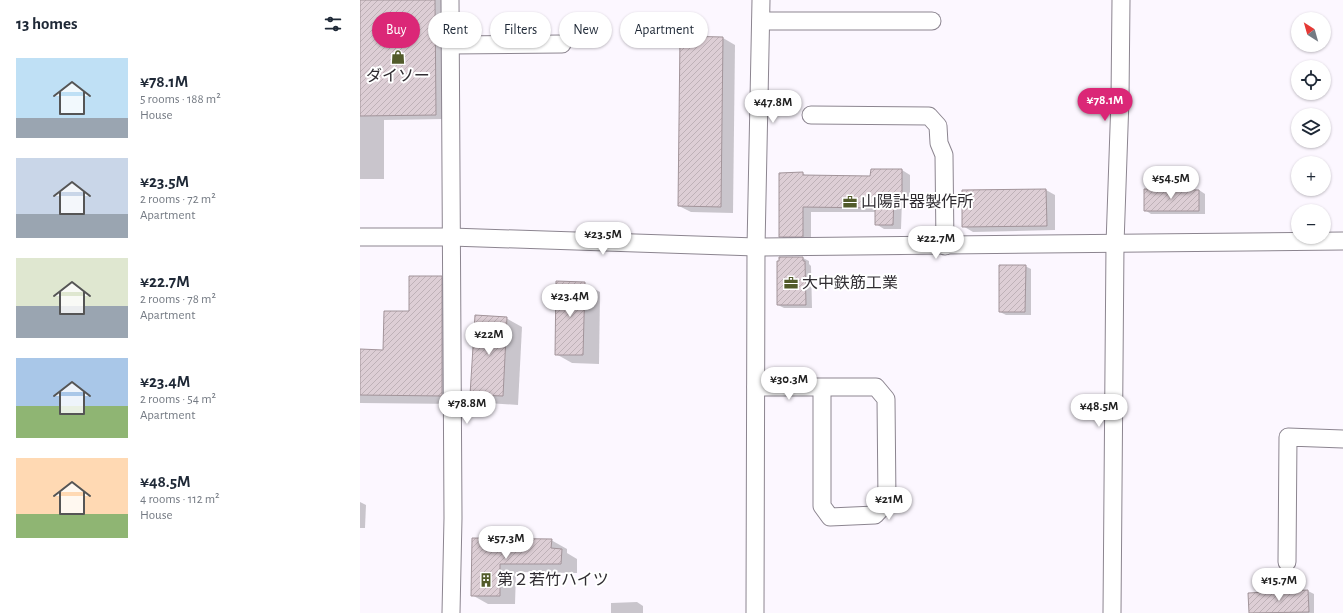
<!DOCTYPE html>
<meta charset="utf-8">
<style>
:root{--surface:#fff;--page:#f2f2f3;--text:#1f2937;--muted:#747a83;--accent:#db2777}
body{margin:0;font-family:"Alegreya Sans","Noto Sans JP",sans-serif;background:var(--page);color:var(--text);height:100vh;display:flex;flex-direction:column;font-size:15px;white-space:nowrap}
*{box-sizing:border-box;margin:0}
p{font-size:13px;color:var(--muted)}
.icon{flex:none;width:22px;height:22px;fill:none;stroke:currentColor;stroke-width:2;stroke-linecap:round;stroke-linejoin:round}
.map{position:relative;flex:1;overflow:hidden}
.panel{display:flex;flex-direction:column;background:var(--surface);width:360px}
.panel>*{flex:none}
.banner{position:absolute;left:12px;top:12px;width:380px;height:36px;display:flex;gap:8px}
.needle{width:26px;rotate:323deg}
.buttons{position:absolute;left:931px;top:12px;display:grid;gap:8px}
.buttons a{display:grid;place-items:center;width:40px;height:40px;border-radius:50%;background:var(--surface);box-shadow:0 1px 3px #0004;font-size:20px}
.price{position:absolute;translate:-50% -34px;padding:0 9px;border-radius:14px;background:#fff;color:#222;font-size:13px;line-height:26px;filter:drop-shadow(0 1px 2px #0008)}
.price::after{content:'';position:absolute;left:50%;top:24px;width:12px;height:9px;margin-left:-6px;background:inherit;clip-path:polygon(0 0,100% 0,50% 100%)}
.price.on{background:var(--accent);color:#fff}
ul{padding:0;list-style:none}
li{display:flex;align-items:center;gap:12px;height:100px;padding:0 16px}
li span{display:grid;place-items:center;flex:none;width:112px;height:80px;border-radius:0px;color:#555}
li>.icon{margin-inline-start:auto}
span .icon{width:48px;height:48px;fill:#fffc;stroke-width:1}
li b{font-size:17px}
h2{display:flex;justify-content:space-between;align-items:center;height:48px;padding:0 16px;font-size:17px}
.chip{padding:0 14px;border-radius:18px;background:var(--surface);box-shadow:0 1px 3px #0004;font-size:14px;line-height:36px}
.chip.on{background:var(--accent);color:#fff}
main{display:flex;flex:1;min-height:0}
.map>svg:first-child{display:block}
.shadow{fill:#0003}
.building{fill:url(#building-hatch);stroke:#a2949a}
.lines{fill:none;stroke-linecap:round;stroke-linejoin:round}
.minor-casing{stroke:#8c8590;stroke-width:19}
.minor{stroke:#fff;stroke-width:17}
.labels{text-anchor:middle;dominant-baseline:central;stroke-width:4;stroke-linejoin:round;paint-order:stroke}
.poi-label{font-size:16px;fill:#302d32;stroke:#fff;text-anchor:start}
</style>
<main>
<section class="panel">
<h2>13 homes<svg class="icon" aria-label="filters" viewBox="0 0 24 24"><path d="M4 7h16M4 17h16"/><circle cx="9" cy="7" r="2"/><circle cx="15" cy="17" r="2"/></svg></h2>
<ul>
<li><span style="background:linear-gradient(#bfe0f5 75%,#9aa5b1 0)"><svg class="icon" aria-label="home" viewBox="0 0 24 24"><path d="M3 11l9-7 9 7M6 9v11h12V9"/></svg></span><div><b>¥78.1M</b><p>5 rooms · 188 m²</p><p>House</p></div></li>
<li><span style="background:linear-gradient(#c9d6e8 70%,#9aa5b1 0)"><svg class="icon" aria-label="home" viewBox="0 0 24 24"><path d="M3 11l9-7 9 7M6 9v11h12V9"/></svg></span><div><b>¥23.5M</b><p>2 rooms · 72 m²</p><p>Apartment</p></div></li>
<li><span style="background:linear-gradient(#dfe7d0 60%,#9aa5b1 0)"><svg class="icon" aria-label="home" viewBox="0 0 24 24"><path d="M3 11l9-7 9 7M6 9v11h12V9"/></svg></span><div><b>¥22.7M</b><p>2 rooms · 78 m²</p><p>Apartment</p></div></li>
<li><span style="background:linear-gradient(#a9c7e8 60%,#8fb573 0)"><svg class="icon" aria-label="home" viewBox="0 0 24 24"><path d="M3 11l9-7 9 7M6 9v11h12V9"/></svg></span><div><b>¥23.4M</b><p>2 rooms · 54 m²</p><p>Apartment</p></div></li>
<li><span style="background:linear-gradient(#ffd9b3 70%,#8fb573 0)"><svg class="icon" aria-label="home" viewBox="0 0 24 24"><path d="M3 11l9-7 9 7M6 9v11h12V9"/></svg></span><div><b>¥48.5M</b><p>4 rooms · 112 m²</p><p>House</p></div></li>
</ul>
</section>
<div class="map">
<svg width="983" height="613" viewBox="0 0 983 613">
<defs>
<pattern id="building-hatch" width="6" height="6" patternUnits="userSpaceOnUse"><rect width="6" height="6" fill="#ddced5"/><path d="M-1 1l2-2M0 6l6-6M5 7l2-2" fill="none" stroke="#beb1b7"/></pattern>
</defs>
<rect width="100%" height="100%" fill="#fcf7ff"/>
<g class="shadow">
<path d="M0,0H84L85,119L24,120V179H0Z"/>
<path d="M321,38H363L375,45L373,213L331,212L319,206Z"/>
<path d="M542,170L550,175V200H542L541,229H524L516,224V212H451V241H428L420,236L443,173L446,176L511,177Z"/>
<path d="M686,190L695,195V230L613,232L603,226Z"/>
<path d="M785,190H839L845,194V214H791L785,210Z"/>
<path d="M443,258L449,261V264L451,266L452,308H424L418,305Z"/>
<path d="M665,266L671,269V315H646L640,312Z"/>
<path d="M81,277L97,286L98,404L0,403V350L24,351L50,312Z"/>
<path d="M224,283L240,292L239,364L212,363L196,354Z"/>
<path d="M146,318L162,327L158,405L127,403L111,394Z"/>
<path d="M0,502L6,505L5,528H0Z"/>
<path d="M113,539L191,540L207,549V553L217,559V573L156,572L155,604H128L112,595Z"/>
<path d="M948,591L954,594V613H890L889,594Z"/>
<path d="M277,602L283,606V613H251V603Z"/>
</g>
<g class="building">
<path d="M0,0H75L76,115L0,116Z"/>
<path d="M320,36L363,37L361,207L318,206Z"/>
<path d="M511,169H542V196H534L533,225H515V208L443,207V237H419V173L443,172V175L510,176Z"/>
<path d="M686,189L687,226L602,227V190Z"/>
<path d="M784,189L839,190V211H784Z"/>
<path d="M419,257H443V261H445L446,305H417V261H419Z"/>
<path d="M639,265H666L665,312H639Z"/>
<path d="M49,276H82V396L0,395V349L23,350L24,311H49Z"/>
<path d="M196,281L225,282L223,355H195Z"/>
<path d="M115,315L147,317L143,396L110,395Z"/>
<path d="M112,538L192,539L191,548L202,549L201,564H140V596H111Z"/>
<path d="M948,590L949,612L889,613L888,593Z"/>
</g>
<g class="lines">
<defs>
<g id="minor">
<path d="M90,0L93,518L91,613"/>
<path d="M401,21H572"/>
<path d="M91,45L202,44"/>
<path d="M451,115L569,116L578,126L579,143L584,155L585,246"/>
<path d="M0,237H91L396,247L983,241"/>
<path d="M396,387H516L526,399L527,502L515,515L470,517L462,506V387"/>
<path d="M927,562L928,437L983,439"/>
<path d="M395,613L396,247L401,0"/>
<path d="M752,613L755,244L760,99L761,0"/>
</g>
</defs>
<use href="#minor" class="minor-casing"/>
<use href="#minor" class="minor"/>
</g>
<defs>
<symbol id="shop-bare" viewBox="-9 -9 18 18"><path d="M-5-2.5h2.3a2.7 3.5 0 0 1 5.4 0H5L5.5 6h-11ZM-1.5-2.5h3a1.5 2.3 0 0 0-3 0Z" fill="#525b2a" stroke="#fff" stroke-width="2.5" paint-order="stroke"/></symbol>
<symbol id="office-bare" viewBox="-9 -9 18 18"><path d="M-6-3h4V-5.5h4V-3h4V5H-6ZM-1-4.5V-3h2v-1.5ZM-6 0V1H6V0Z" fill="#525b2a" stroke="#fff" stroke-width="2.5" paint-order="stroke"/></symbol>
<symbol id="building-bare" viewBox="-9 -9 18 18"><path d="M-4-6H4V6H1V3H-1V6H-4ZM-2.5-4.3h1.7v1.8h-1.7ZM.8-4.3h1.7v1.8H.8ZM-2.5-1h1.7V.8h-1.7ZM.8-1h1.7V.8H.8Z" fill="#525b2a" stroke="#fff" stroke-width="2.5" paint-order="stroke"/></symbol>
</defs>
<g fill-rule="evenodd">
<use href="#shop-bare" x="28" y="47" width="20" height="20"/>
<use href="#office-bare" x="480" y="192" width="20" height="20"/>
<use href="#office-bare" x="421" y="273" width="20" height="20"/>
<use href="#building-bare" x="116" y="570" width="20" height="20"/>
</g>
<g class="labels">
<g class="poi-label">
<text x="38" y="76" text-anchor="middle">ダイソー</text>
<text x="501" y="202">山陽計器製作所</text>
<text x="442" y="283">大中鉄筋工業</text>
<text x="137" y="580">第２若竹ハイツ</text>
</g>
</g>
</svg>
<div class="buttons">
<a><svg class="needle" viewBox="-14 -14 28 28"><path d="M0-13l5 13h-10z" fill="#e53935"/><path d="M0 13l5-13h-10z" fill="#747a83"/></svg></a>
<a><svg class="icon" aria-label="locate" viewBox="0 0 24 24"><circle cx="12" cy="12" r="6"/><path d="M12 2v4M12 18v4M2 12h4M18 12h4"/></svg></a>
<a><svg class="icon" aria-label="layers" viewBox="0 0 24 24"><path d="M12 4l9 5-9 5-9-5zM3 14l9 5 9-5"/></svg></a>
<a>+</a>
<a>−</a>
</div>
<b class="price on" style="left:745px;top:122px">¥78.1M</b>
<b class="price" style="left:413px;top:124px">¥47.8M</b>
<b class="price" style="left:811px;top:200px">¥54.5M</b>
<b class="price" style="left:243px;top:256px">¥23.5M</b>
<b class="price" style="left:576px;top:260px">¥22.7M</b>
<b class="price" style="left:210px;top:318px">¥23.4M</b>
<b class="price" style="left:129px;top:356px">¥22M</b>
<b class="price" style="left:429px;top:401px">¥30.3M</b>
<b class="price" style="left:107px;top:425px">¥78.8M</b>
<b class="price" style="left:739px;top:428px">¥48.5M</b>
<b class="price" style="left:529px;top:521px">¥21M</b>
<b class="price" style="left:146px;top:560px">¥57.3M</b>
<b class="price" style="left:919px;top:602px">¥15.7M</b>
<div class="banner">
<a class="chip on">Buy</a>
<a class="chip">Rent</a>
<a class="chip">Filters</a>
<a class="chip">New</a>
<a class="chip">Apartment</a>
</div>
</div>
</main>
